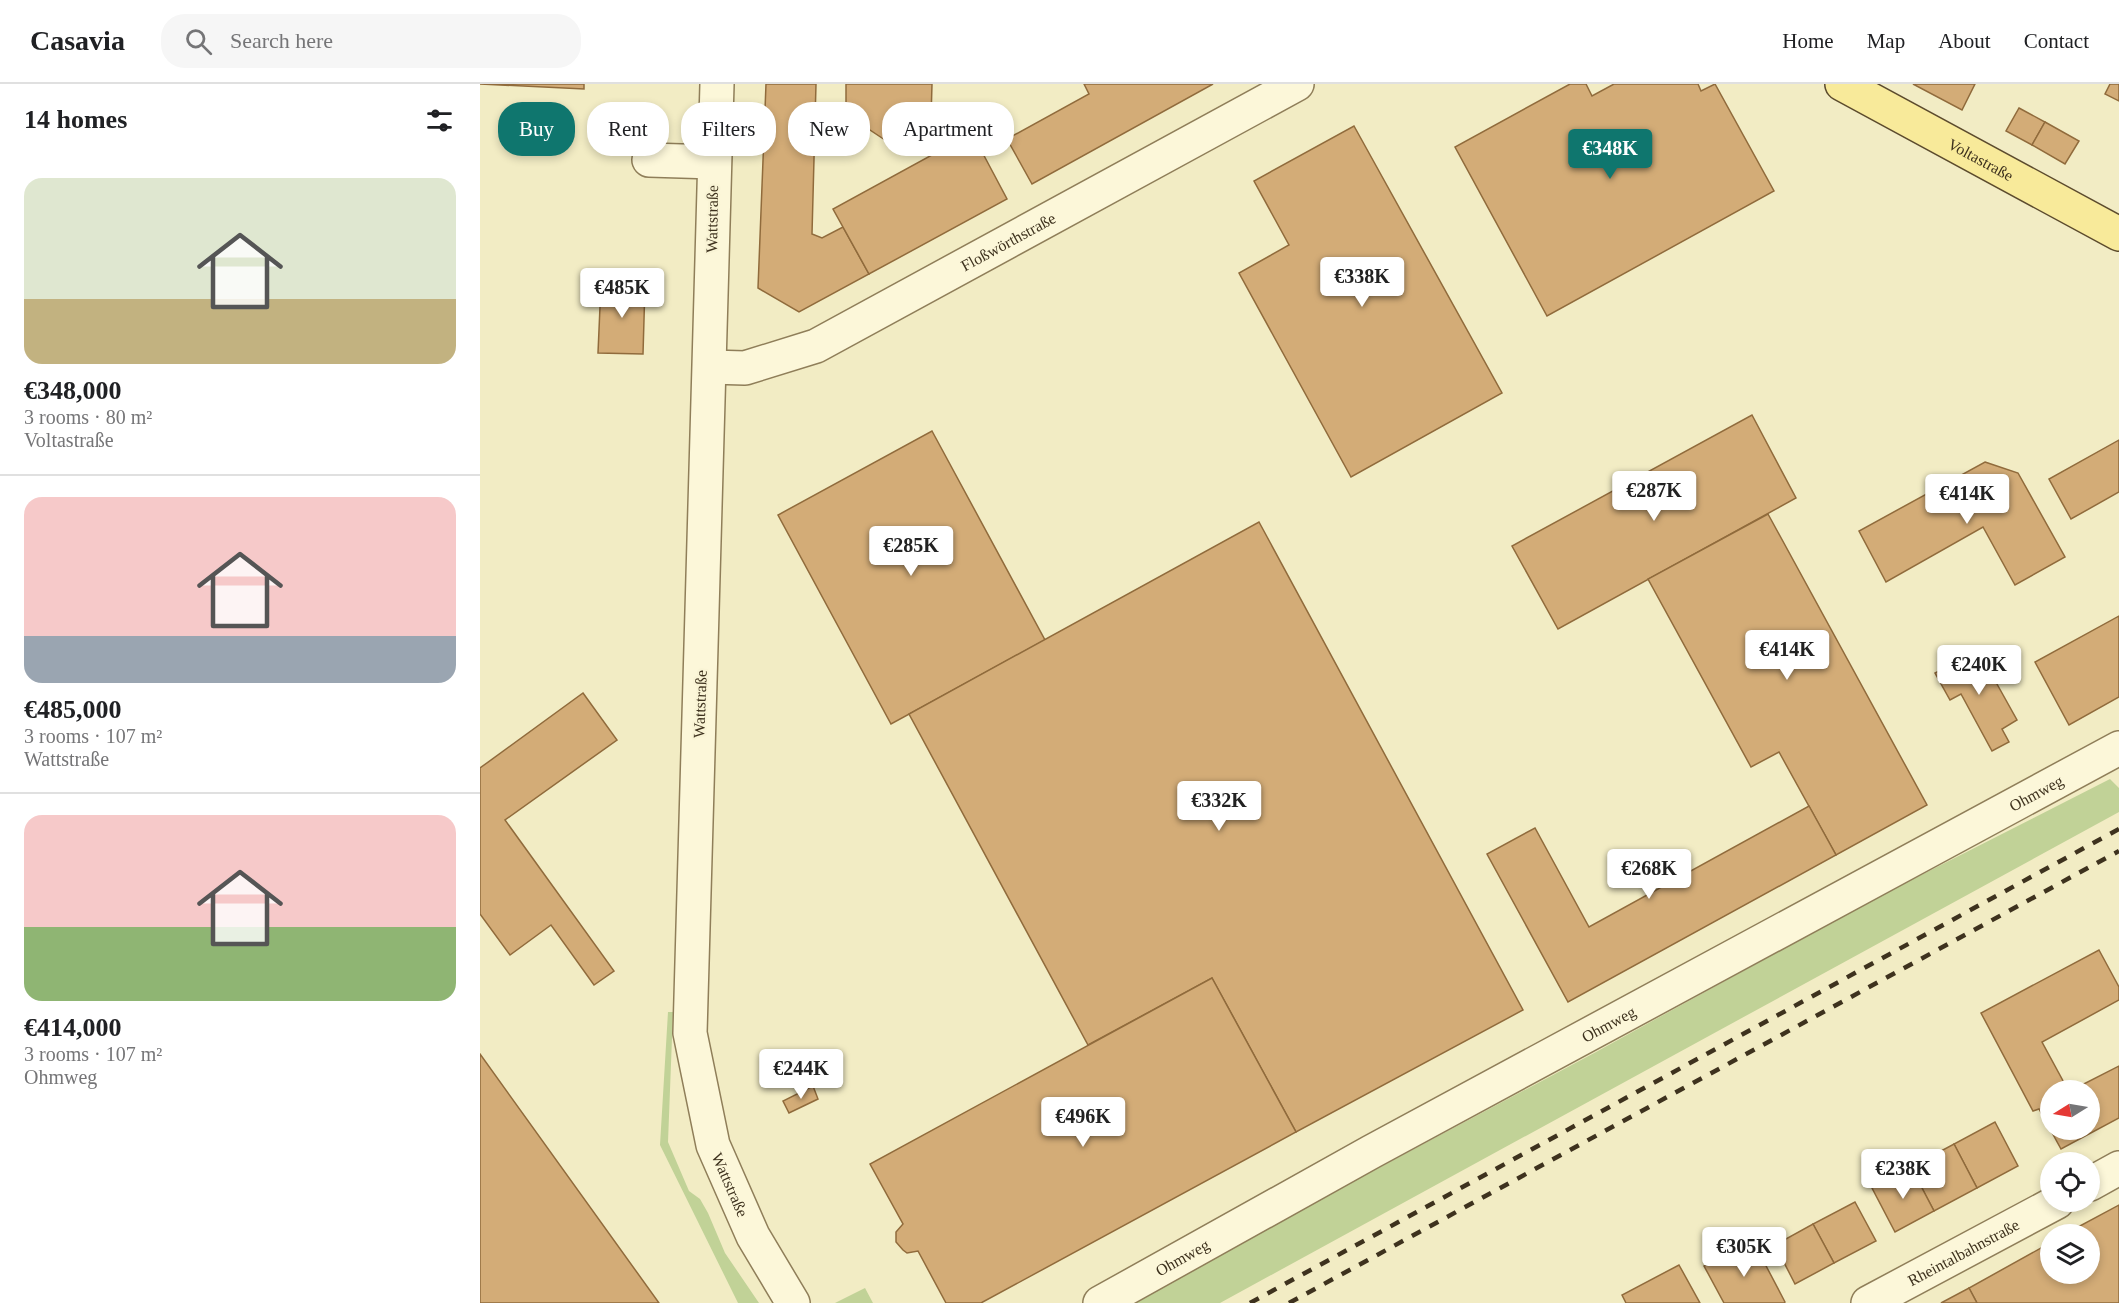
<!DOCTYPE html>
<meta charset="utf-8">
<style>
:root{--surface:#fff;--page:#f6f6f6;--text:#202124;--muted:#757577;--line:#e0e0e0;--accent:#0f766e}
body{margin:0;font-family:Georgia,serif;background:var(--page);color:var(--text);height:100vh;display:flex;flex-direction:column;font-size:22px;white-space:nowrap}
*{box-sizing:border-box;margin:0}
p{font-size:20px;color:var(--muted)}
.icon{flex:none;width:33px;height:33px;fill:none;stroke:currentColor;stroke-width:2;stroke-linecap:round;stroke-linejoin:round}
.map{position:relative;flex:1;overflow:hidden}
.drawer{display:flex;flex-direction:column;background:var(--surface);width:480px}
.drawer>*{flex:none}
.hud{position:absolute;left:18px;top:18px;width:570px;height:54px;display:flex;gap:12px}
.needle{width:39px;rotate:259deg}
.controls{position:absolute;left:1560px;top:996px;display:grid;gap:12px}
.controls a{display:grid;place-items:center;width:60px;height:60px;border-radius:50%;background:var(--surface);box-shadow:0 3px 9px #0003;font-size:30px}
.price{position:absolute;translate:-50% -51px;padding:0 14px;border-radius:6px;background:#fff;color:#222;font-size:20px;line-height:39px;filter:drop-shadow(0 2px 3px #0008)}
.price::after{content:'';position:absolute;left:50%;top:36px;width:18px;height:14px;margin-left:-9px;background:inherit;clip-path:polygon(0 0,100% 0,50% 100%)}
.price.on{background:var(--accent);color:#fff}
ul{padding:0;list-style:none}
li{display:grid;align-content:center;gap:12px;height:318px;padding:0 24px}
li+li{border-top:2px solid var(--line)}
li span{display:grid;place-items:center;height:186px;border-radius:18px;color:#555}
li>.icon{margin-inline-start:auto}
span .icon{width:108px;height:108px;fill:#fffc;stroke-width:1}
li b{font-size:26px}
h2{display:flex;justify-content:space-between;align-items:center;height:72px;padding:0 24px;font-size:26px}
.pill{padding:0 21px;border-radius:24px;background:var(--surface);box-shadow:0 3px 9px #0003;font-size:21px;line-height:54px}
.pill.on{background:var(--accent);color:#fff}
header{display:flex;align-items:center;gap:36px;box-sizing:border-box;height:84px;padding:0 30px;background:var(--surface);border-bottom:2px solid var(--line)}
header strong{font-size:28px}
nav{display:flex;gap:33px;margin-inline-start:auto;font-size:21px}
.search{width:420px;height:54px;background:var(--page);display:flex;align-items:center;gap:15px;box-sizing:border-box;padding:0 21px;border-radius:24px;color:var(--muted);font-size:22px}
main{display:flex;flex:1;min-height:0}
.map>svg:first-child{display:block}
.green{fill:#c1d297}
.building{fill:#d3ac77;stroke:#906b3c;stroke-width:1.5}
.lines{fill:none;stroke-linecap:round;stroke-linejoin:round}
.minor-casing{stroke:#8f7e59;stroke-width:36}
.major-casing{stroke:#5c4b2d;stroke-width:36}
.minor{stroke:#fcf7d9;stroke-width:33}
.major{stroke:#f8ea9a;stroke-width:33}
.rail{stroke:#3e321e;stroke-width:4.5;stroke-dasharray:10 10;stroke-linecap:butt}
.labels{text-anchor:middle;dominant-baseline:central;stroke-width:4.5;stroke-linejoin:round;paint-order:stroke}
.street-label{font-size:16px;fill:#3e321e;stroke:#f9f4d5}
</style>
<header>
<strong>Casavia</strong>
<div class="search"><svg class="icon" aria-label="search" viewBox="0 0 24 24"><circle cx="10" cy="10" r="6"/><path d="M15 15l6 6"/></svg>Search here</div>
<nav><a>Home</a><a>Map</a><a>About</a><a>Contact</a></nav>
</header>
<main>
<section class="drawer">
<h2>14 homes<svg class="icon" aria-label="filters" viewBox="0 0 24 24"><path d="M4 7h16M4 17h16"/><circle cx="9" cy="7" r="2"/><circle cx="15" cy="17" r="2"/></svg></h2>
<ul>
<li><span style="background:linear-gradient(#dfe7d0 65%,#c2b280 0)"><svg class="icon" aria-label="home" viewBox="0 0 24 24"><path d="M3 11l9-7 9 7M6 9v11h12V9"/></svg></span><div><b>€348,000</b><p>3 rooms · 80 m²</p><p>Voltastraße</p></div></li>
<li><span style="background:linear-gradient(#f6c9c9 75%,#9aa5b1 0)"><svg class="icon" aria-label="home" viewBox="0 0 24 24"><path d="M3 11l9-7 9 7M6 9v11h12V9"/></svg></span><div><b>€485,000</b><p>3 rooms · 107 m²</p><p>Wattstraße</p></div></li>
<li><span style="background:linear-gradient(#f6c9c9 60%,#8fb573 0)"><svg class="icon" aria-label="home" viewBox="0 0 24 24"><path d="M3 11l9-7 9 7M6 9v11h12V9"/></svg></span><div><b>€414,000</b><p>3 rooms · 107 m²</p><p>Ohmweg</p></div></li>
</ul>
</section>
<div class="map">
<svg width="1639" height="1219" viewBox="0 0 1639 1219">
<rect width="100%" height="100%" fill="#f2ecc4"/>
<g class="green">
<path d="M1630,695L1639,704V728L740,1219H652L803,1135L1116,968L1392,816Z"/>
<path d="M188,928H193L188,1058L209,1107L220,1115L228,1129L245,1169L279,1219H258L180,1061Z"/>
<path d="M385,1204L393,1219H355Z"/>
</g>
<g class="building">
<path d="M0,0H104V5Z"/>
<path d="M286,0H336L332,150L342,154L363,143L389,190L319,228L278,204Z"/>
<path d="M366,0H452L451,35L408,58L366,30Z"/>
<path d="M604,0H733L552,100L527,55L609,10Z"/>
<path d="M1090,0H1106L1112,12L1134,0H1218L1221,7L1235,0L1294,107L1067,232L975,63Z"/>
<path d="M1433,0H1495L1482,26Z"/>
<path d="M1630,0H1639V17L1625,10Z"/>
<path d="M1539,24L1565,38L1552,61L1526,47Z"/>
<path d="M1565,38L1599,57L1585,80L1552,61Z"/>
<path d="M874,42L1022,309L871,393L759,189L809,161L774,97Z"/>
<path d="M492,49L527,115L389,190L353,125Z"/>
<path d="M121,200L165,201L163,270L118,269Z"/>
<path d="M1272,331L1316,414L1078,545L1032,462Z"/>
<path d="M452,347L565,556L411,640L298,431Z"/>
<path d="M1639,356V408L1591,435L1569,395Z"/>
<path d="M1505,378L1538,389L1585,473L1535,501L1503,443L1406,498L1379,447Z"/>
<path d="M1288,430L1447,721L1356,771L1299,668L1271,683L1168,495Z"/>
<path d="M779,438L1043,926L816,1048L732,894L608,961L429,630Z"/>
<path d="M1639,532V613L1589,641L1555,578Z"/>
<path d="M1498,566L1537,636L1522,645L1529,658L1512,667L1481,610L1470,616L1455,589Z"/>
<path d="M103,609L137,656L25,736L134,887L114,901L71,841L30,871L0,830V684Z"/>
<path d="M1329,722L1356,771L1088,918L1007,770L1055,744L1109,843Z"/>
<path d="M1619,866L1639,903V916L1562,958L1588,1006H1570V1046H1610V1006H1592L1639,982V1034L1581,1065L1559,1025L1553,1027L1501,929Z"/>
<path d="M732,894L816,1048L501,1219H466L438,1167L427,1169L423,1166L416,1158V1148L423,1140L390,1080Z"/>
<path d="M0,970L179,1219H0Z"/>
<path d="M333,1002L338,1015L309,1029L303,1017Z"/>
<path d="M1515,1038L1538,1082L1497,1104L1474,1060Z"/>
<path d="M1474,1060L1497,1104L1454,1127L1431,1083Z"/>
<path d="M1431,1083L1454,1127L1415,1148L1392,1104Z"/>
<path d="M1375,1118L1396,1157L1354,1179L1333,1140Z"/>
<path d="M1639,1121V1219H1497L1489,1204L1570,1159V1190H1610V1150H1585Z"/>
<path d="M1333,1140L1354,1179L1315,1200L1295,1161Z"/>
<path d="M1273,1157L1305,1218L1304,1219H1244L1224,1182Z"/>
<path d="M1199,1181L1220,1219H1146L1142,1211Z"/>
<path d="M1489,1204L1497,1219H1461Z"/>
</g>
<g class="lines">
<defs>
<g id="minor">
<path id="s1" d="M237,0L210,949L233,1061L273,1152L313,1219"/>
<path d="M169,76L234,78"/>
<path id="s2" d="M230,283L265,284L336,262L817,0"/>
<path d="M1610,1100L1639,1084"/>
<path id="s3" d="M620,1219L891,1068L1639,664"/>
<path id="s4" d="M1388,1219L1577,1118"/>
</g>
<g id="major">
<path id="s5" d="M1362,0L1639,150"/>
</g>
</defs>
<use href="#minor" class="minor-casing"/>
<use href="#major" class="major-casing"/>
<use href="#minor" class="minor"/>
<use href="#major" class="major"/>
<g class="rail">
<path d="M770,1219L1639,745"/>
<path d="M809,1219L1639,767"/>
</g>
</g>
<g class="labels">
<g class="street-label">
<text stroke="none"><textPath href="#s5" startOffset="158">Voltastraße</textPath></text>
<text transform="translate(232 135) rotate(-89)">Wattstraße</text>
<text stroke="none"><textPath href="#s2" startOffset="328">Floßwörthstraße</textPath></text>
<text transform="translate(220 620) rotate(-88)">Wattstraße</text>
<text stroke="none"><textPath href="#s3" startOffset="1066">Ohmweg</textPath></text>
<text stroke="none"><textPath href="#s3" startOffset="580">Ohmweg</textPath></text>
<text stroke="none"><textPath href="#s1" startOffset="1107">Wattstraße</textPath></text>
<text stroke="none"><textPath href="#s4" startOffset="108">Rheintalbahnstraße</textPath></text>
<text stroke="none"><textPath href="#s3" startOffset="94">Ohmweg</textPath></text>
</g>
</g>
</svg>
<div class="controls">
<a><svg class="needle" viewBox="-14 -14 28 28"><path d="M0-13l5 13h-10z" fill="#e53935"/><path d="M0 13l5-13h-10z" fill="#757577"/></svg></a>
<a><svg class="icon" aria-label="locate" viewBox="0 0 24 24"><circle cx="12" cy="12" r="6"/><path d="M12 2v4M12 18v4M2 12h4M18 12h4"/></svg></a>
<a><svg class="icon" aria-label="layers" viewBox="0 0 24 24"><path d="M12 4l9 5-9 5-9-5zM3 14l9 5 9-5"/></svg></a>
</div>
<b class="price on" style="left:1130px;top:96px">€348K</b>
<b class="price" style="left:882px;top:224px">€338K</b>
<b class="price" style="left:142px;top:235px">€485K</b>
<b class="price" style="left:1174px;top:438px">€287K</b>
<b class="price" style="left:1487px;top:441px">€414K</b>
<b class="price" style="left:431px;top:493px">€285K</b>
<b class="price" style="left:1307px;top:597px">€414K</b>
<b class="price" style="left:1499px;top:612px">€240K</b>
<b class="price" style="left:739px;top:748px">€332K</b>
<b class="price" style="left:1169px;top:816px">€268K</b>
<b class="price" style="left:321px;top:1016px">€244K</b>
<b class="price" style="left:603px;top:1064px">€496K</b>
<b class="price" style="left:1423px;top:1116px">€238K</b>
<b class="price" style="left:1264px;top:1194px">€305K</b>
<div class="hud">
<a class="pill on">Buy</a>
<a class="pill">Rent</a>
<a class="pill">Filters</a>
<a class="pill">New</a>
<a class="pill">Apartment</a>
</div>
</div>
</main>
